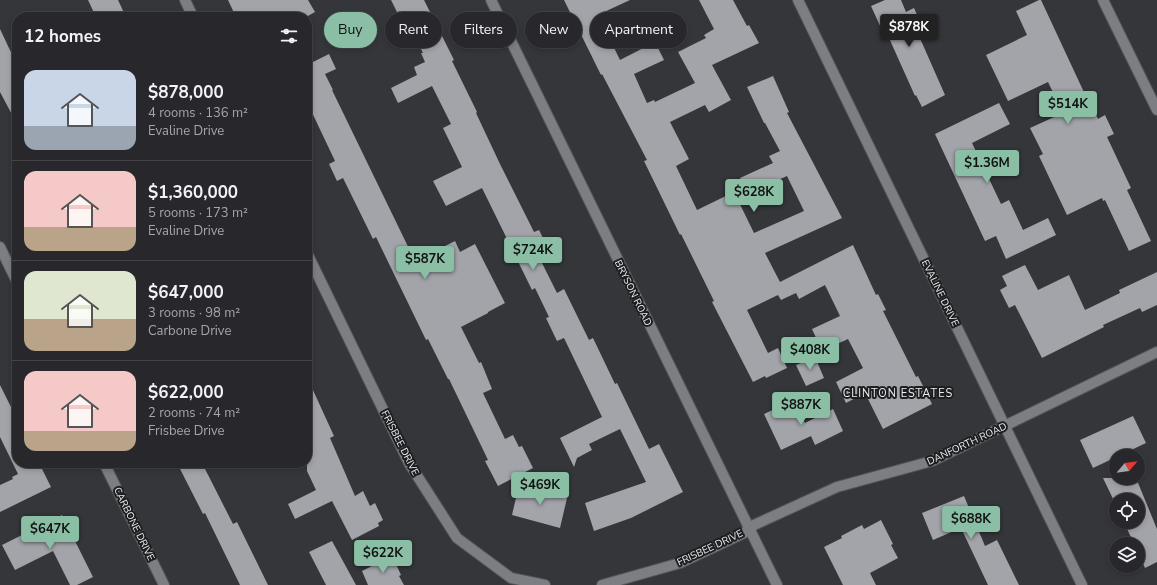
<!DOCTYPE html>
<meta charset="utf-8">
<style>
:root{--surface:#28282c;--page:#303034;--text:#f1f3f6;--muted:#a5a6a9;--line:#444448;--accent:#8abfa5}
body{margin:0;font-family:"Nunito Sans",sans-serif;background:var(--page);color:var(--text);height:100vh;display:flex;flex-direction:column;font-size:15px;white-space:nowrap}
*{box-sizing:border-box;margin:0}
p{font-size:13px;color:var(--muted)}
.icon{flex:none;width:22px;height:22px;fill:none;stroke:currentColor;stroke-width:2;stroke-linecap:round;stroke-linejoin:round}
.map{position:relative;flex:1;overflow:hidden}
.drawer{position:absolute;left:12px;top:12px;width:300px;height:456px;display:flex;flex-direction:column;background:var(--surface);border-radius:16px;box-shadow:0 2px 6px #0003,0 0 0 1px var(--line)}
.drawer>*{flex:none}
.hud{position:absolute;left:324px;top:12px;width:380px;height:36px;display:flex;gap:8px}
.needle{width:26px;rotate:61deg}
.fabs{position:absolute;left:1109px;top:449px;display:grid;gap:8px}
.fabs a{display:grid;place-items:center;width:36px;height:36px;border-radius:50%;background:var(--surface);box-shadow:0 2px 6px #0003,0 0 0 1px var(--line);font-size:20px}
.price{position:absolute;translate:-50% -34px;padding:0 9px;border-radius:4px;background:var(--accent);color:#111;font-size:13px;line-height:26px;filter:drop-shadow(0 1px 2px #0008)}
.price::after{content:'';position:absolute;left:50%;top:24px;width:12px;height:9px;margin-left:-6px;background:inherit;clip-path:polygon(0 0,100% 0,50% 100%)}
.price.current{background:#222;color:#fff}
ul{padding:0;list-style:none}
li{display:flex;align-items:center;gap:12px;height:100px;padding:0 12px}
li+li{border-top:1px solid var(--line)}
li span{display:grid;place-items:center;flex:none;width:112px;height:80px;border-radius:12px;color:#555}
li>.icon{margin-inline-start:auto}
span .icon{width:48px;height:48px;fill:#fffc;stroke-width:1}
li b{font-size:17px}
h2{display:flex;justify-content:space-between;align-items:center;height:48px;padding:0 12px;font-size:17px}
.pill{padding:0 14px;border-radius:18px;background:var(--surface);box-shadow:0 2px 6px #0003,0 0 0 1px var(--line);font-size:14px;line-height:36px}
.pill.current{background:var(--accent);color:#111}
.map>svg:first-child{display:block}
.building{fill:#a2a4a9}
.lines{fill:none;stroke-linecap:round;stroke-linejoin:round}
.street-casing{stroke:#525458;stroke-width:12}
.street{stroke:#7c7e83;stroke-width:10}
.labels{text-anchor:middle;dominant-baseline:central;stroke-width:4;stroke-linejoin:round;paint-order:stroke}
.street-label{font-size:10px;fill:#edeef1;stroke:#1d1e20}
.neighbourhood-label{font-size:11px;letter-spacing:1px;fill:#edeef1;stroke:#1d1e20}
</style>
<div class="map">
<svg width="1157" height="585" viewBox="0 0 1157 585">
<rect width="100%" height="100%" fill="#35363a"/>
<g class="building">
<path d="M88,0H118L126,17H96Z"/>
<path d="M228,0H308L315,12L306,17H236Z"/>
<path d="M391,0H424L454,60L452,61L477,112L476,113L500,164L534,232L539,230L552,256L541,261L557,293L564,289L589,340L593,338L615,384L617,383L649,449L659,444L683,492L631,518L594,531L585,503L646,482L620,429L589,444L592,450L577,458L574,467L560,438L602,417L564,338L557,341L546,318L549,317L535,288L532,290L482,188L446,206L433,181L462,167L443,128L451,124L432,86L398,103L391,88L417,75L414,67L425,62L421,53H423L406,20L402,22Z"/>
<path d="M564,0H630L602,13L606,21L602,23L620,60L655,42L664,60L634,74L647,103L654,100L655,102L695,83L678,52L706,38L704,35L714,29L699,0H733L747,26L749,25L759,43L712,65L731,100L709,112L705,105L670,122L689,159L676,166L697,210L734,192L754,233L804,211L787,176L747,194L740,178L773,163L769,156L780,151L765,123H764L747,87L773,76L789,112L787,113L842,218L765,253L780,282L853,245L876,295L878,294L886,310L883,311L916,377L918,376L932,404L883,429L865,393L846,403L836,382L863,368L848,339L822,351L812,329L840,316L825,285L799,299L796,293L781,300L778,295L747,310L768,353L778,348L787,368L766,378L765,376L753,382L712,302L714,301L681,234L680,235L644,161L647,160L602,74L601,75Z"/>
<path d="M885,0H901L906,12L914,8L925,33L919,36L945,95L922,107L916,95L915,96L889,38L886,39L871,6Z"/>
<path d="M1039,0H1041L1089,103L1090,102L1098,119L1105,115L1114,134L1107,137L1131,188L1127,190L1151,241L1129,251L1105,200L1103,201L1102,198L1067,215L1039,156L1043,154L1030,128L1063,113L1048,82L1008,101L986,55L1027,35L1016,11Z"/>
<path d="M0,29L17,65V124L0,92Z"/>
<path d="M329,54L336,69L325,74L333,90H332L415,261L455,241L460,252L475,244L505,303L488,312V313L461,327L479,363L481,362L492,389L483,393L505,439L513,435L519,447L522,446L533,468L498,486L485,461L488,460L449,379H448L428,339L426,340L376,237L373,239L343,178L337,181L329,164L335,161L307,102V65Z"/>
<path d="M999,103L1010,124L972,143L1001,204L1009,200L1023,230L1048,218L1056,235L1006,259L996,236L985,241L935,134Z"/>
<path d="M1025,265L1038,290L1069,275L1085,310L1120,293L1119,290L1157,272V305L1142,312L1140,308L1103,325L1104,327L1042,358L1015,305L1009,308L1000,290L1007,286L1002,276Z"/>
<path d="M815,357L824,378L806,386L796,365Z"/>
<path d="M307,377L334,436L330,438L355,496L363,491L370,506L375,503L383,520L378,523L379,526L352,540L332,501L295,519L288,504L316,490L307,471Z"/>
<path d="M0,385L17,419V463H39L51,487L0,512V485L13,479L12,477L18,474L0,437Z"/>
<path d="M794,400L805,423L833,409L843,431L815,445L811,436L781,450L764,414Z"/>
<path d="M1133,416L1146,443L1093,468L1080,440Z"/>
<path d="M177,463H202L233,524L237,522L268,585H240L205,513L203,514Z"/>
<path d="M1103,478H1136L1157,529V562L1145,568L1138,552V544H1134L1124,522H1138V500H1116V505Z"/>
<path d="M519,485L567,498L560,528L512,515Z"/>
<path d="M964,496L985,546L997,540L1019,585H988L961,528L933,540L922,513Z"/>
<path d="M62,515L93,577L77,585H70L53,551L15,570L2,545Z"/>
<path d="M881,520L893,544L891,545L898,558L870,573L876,585H843L824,547L842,538L841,536L862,525L864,529Z"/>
<path d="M332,541L356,585H326L309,552Z"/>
<path d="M393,558L401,575L399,576L404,585H368L362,571L384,560L385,562Z"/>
</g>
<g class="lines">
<defs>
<g id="street">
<path d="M185,0L193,17"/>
<path d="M491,0L777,585"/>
<path d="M798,0L1082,585"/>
<path d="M1103,0L1157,110"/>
<path d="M0,247L17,282"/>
<path d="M307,253L409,463L457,538L511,578L545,585"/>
<path d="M104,463L164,585"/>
<path d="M602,585L680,563L744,533L754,525L837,487L932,461L1157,352"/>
</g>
</defs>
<use href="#street" class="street-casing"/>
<use href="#street" class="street"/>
</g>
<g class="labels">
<g class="street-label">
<text transform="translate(633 293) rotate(64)">BRYSON ROAD</text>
<text transform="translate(940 293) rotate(64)">EVALINE DRIVE</text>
<text transform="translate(400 443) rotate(63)">FRISBEE DRIVE</text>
<text transform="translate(967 444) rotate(-25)">DANFORTH ROAD</text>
<text transform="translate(134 524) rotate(64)">CARBONE DRIVE</text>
<text transform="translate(710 548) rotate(-25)">FRISBEE DRIVE</text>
</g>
<g class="neighbourhood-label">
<text x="898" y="393">CLINTON ESTATES</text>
</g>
</g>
</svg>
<div class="fabs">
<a><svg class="needle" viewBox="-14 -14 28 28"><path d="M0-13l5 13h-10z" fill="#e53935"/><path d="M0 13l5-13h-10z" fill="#a5a6a9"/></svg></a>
<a><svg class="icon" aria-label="locate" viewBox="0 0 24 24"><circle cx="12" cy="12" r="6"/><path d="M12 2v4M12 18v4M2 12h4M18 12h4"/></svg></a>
<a><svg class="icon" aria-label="layers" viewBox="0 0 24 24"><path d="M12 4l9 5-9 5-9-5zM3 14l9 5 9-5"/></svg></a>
</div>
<b class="price current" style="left:909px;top:48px">$878K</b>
<b class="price" style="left:1068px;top:125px">$514K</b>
<b class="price" style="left:987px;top:184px">$1.36M</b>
<b class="price" style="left:754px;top:213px">$628K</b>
<b class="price" style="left:533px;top:271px">$724K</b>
<b class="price" style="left:425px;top:280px">$587K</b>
<b class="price" style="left:810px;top:371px">$408K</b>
<b class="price" style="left:801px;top:426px">$887K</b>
<b class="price" style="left:540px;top:506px">$469K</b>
<b class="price" style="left:971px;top:540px">$688K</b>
<b class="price" style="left:50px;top:550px">$647K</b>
<b class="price" style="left:383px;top:574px">$622K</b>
<div class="hud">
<a class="pill current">Buy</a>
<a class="pill">Rent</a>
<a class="pill">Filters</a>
<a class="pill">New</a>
<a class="pill">Apartment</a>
</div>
<section class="drawer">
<h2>12 homes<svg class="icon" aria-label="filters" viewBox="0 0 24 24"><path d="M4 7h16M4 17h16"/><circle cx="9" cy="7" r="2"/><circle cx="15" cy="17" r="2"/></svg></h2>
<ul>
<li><span style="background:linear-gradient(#c9d6e8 70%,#9aa5b1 0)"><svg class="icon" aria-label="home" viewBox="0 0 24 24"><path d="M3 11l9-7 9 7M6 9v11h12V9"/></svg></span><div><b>$878,000</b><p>4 rooms · 136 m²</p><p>Evaline Drive</p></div></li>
<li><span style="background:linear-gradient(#f6c9c9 70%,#b9a48a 0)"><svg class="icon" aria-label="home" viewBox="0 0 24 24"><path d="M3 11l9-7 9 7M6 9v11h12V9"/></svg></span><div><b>$1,360,000</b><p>5 rooms · 173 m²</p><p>Evaline Drive</p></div></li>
<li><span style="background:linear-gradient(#dfe7d0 60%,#b9a48a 0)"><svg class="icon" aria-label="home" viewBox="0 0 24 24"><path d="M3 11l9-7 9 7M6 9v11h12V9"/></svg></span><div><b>$647,000</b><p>3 rooms · 98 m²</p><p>Carbone Drive</p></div></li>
<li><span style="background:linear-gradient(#f6c9c9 75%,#b9a48a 0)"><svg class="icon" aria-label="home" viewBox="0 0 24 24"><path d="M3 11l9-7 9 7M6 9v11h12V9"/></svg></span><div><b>$622,000</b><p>2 rooms · 74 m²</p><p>Frisbee Drive</p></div></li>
</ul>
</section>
</div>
